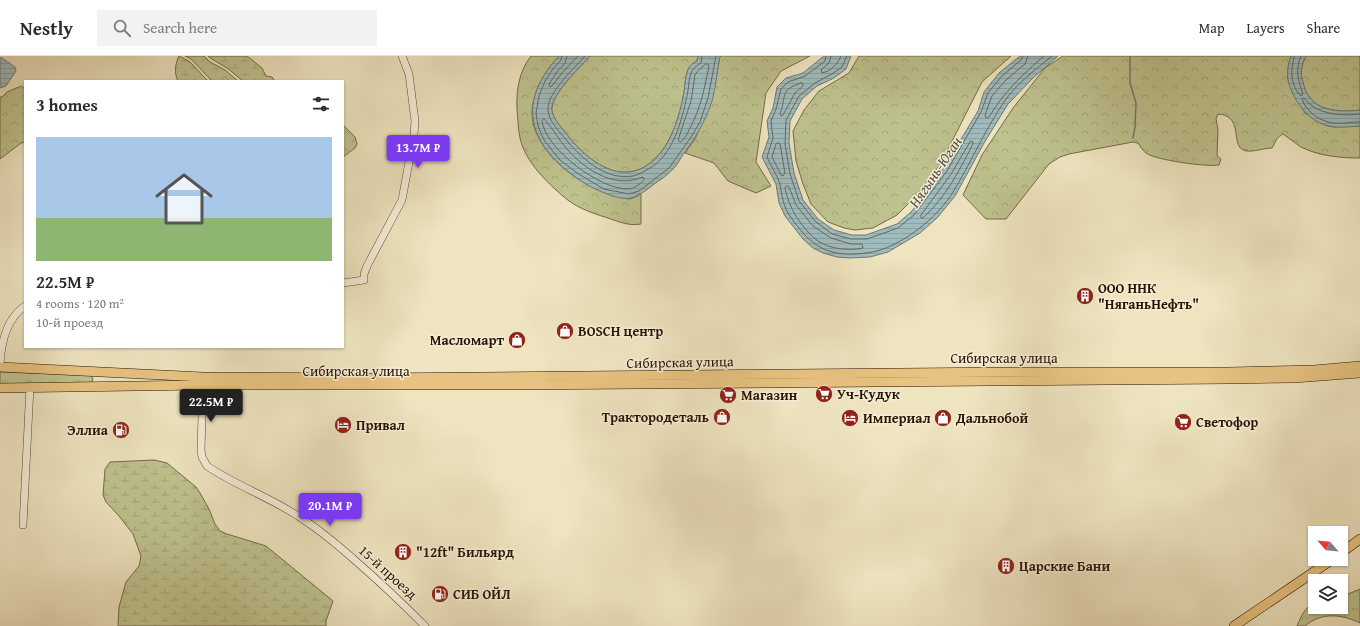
<!DOCTYPE html>
<meta charset="utf-8">
<style>
:root{--surface:#fff;--page:#f2f2f3;--text:#2b2b33;--muted:#7c7c81;--line:#e1e1e2;--accent:#7c3aed}
body{margin:0;font-family:"Gentium Book Plus",serif;background:var(--page);color:var(--text);height:100vh;display:flex;flex-direction:column;font-size:15px;white-space:nowrap}
*{box-sizing:border-box;margin:0}
p{font-size:13px;color:var(--muted)}
.icon{flex:none;width:22px;height:22px;fill:none;stroke:currentColor;stroke-width:2;stroke-linecap:round;stroke-linejoin:round}
.map{position:relative;flex:1;overflow:hidden}
.details{position:absolute;left:24px;top:24px;width:320px;height:268px;display:flex;flex-direction:column;background:var(--surface);border-radius:0px;box-shadow:0 1px 3px #0004}
.details>*{flex:none}
.needle{width:26px;rotate:297deg}
.buttons{position:absolute;left:1308px;top:470px;display:grid;gap:8px}
.buttons a{display:grid;place-items:center;width:40px;height:40px;border-radius:0px;background:var(--surface);box-shadow:0 1px 3px #0004;font-size:20px}
.price{position:absolute;translate:-50% -34px;padding:0 9px;border-radius:4px;background:var(--accent);color:#fff;font-size:13px;line-height:26px;filter:drop-shadow(0 1px 2px #0008)}
.price::after{content:'';position:absolute;left:50%;top:24px;width:12px;height:9px;margin-left:-6px;background:inherit;clip-path:polygon(0 0,100% 0,50% 100%)}
.price.on{background:#222;color:#fff}
ul{padding:0;list-style:none}
li{display:grid;align-content:center;gap:8px;height:212px;padding:0 12px}
li+li{border-top:1px solid var(--line)}
li span{display:grid;place-items:center;height:124px;border-radius:0px;color:#555}
li>.icon{margin-inline-start:auto}
span .icon{width:72px;height:72px;fill:#fffc;stroke-width:1}
li b{font-size:17px}
h2{display:flex;justify-content:space-between;align-items:center;height:48px;padding:0 12px;font-size:17px}
header{display:flex;align-items:center;gap:24px;box-sizing:border-box;height:56px;padding:0 20px;background:var(--surface);border-bottom:1px solid var(--line)}
header strong{font-size:19px}
nav{display:flex;gap:22px;margin-inline-start:auto;font-size:14px}
.search{width:280px;height:36px;background:var(--page);display:flex;align-items:center;gap:10px;box-sizing:border-box;padding:0 14px;border-radius:0px;color:var(--muted);font-size:15px}
.map>svg:first-child{display:block}
.grass{fill:url(#grass-tufts);stroke:#746a48}
.forest{fill:url(#forest-crowns);stroke:#746a48}
.wetland{fill:url(#wetland-marsh);stroke:#746a48}
.water{fill:url(#water-rules);stroke:#707872}
.lines{fill:none;stroke-linecap:round;stroke-linejoin:round}
.shore{stroke:#646860;stroke-width:1}
.stream{stroke:#707872;stroke-width:1.5}
.minor-casing{stroke:#5b4731;stroke-width:8}
.major-casing{stroke:#2a1301;stroke-width:10}
.minor{stroke:#f4edd6;stroke-width:7}
.major{stroke:#e7c280;stroke-width:9}
.labels{text-anchor:middle;dominant-baseline:central;stroke-width:3;stroke-linejoin:round;paint-order:stroke}
.poi-label{font-size:14px;font-weight:bold;fill:#2a1301;stroke:#f4edd6;text-anchor:start}
.street-label{font-size:14px;fill:#2a1301;stroke:#f4edd6}
.water-label{font-size:15px;font-style:italic;fill:#534e43;stroke:#f4edd6}
</style>
<header>
<strong>Nestly</strong>
<div class="search"><svg class="icon" aria-label="search" viewBox="0 0 24 24"><circle cx="10" cy="10" r="6"/><path d="M15 15l6 6"/></svg>Search here</div>
<nav><a>Map</a><a>Layers</a><a>Share</a></nav>
</header>
<div class="map">
<svg width="1360" height="570" viewBox="0 0 1360 570">
<defs>
<pattern id="grass-tufts" width="24" height="20" patternUnits="userSpaceOnUse"><rect width="24" height="20" fill="#bec28e"/><path d="M3 7l-1-3M5 7V3M7 7l1-3M15 17l-1-3M17 17v-4M19 17l1-3" fill="none" stroke="#a3a679"/></pattern>
<pattern id="forest-crowns" width="20" height="18" patternUnits="userSpaceOnUse"><rect width="20" height="18" fill="#bec28e"/><path d="M2 6a3 3 0 1 1 6 0M12 15a3 3 0 1 1 6 0" fill="none" stroke="#a3a679"/></pattern>
<pattern id="wetland-marsh" width="20" height="14" patternUnits="userSpaceOnUse"><rect width="20" height="14" fill="#bec28e"/><path d="M1 5h8M5 5V1M11 12h8M15 12V8" fill="none" stroke="#a3a679"/></pattern>
<pattern id="water-rules" width="6" height="5" patternUnits="userSpaceOnUse"><rect width="6" height="5" fill="#9fbcbe"/><path d="M0 2.5h6" fill="none" stroke="#89a1a2"/></pattern>
</defs>
<rect width="100%" height="100%" fill="#eee4c0"/>
<filter id="stains"><feTurbulence type="fractalNoise" baseFrequency=".005" numOctaves="4"/><feColorMatrix values="0 0 0 0 .2 0 0 0 0 .09 0 0 0 0 .02 0 0 0 .5 -.17"/></filter>
<radialGradient id="worn" r=".72"><stop offset=".6" stop-color="#630" stop-opacity="0"/><stop offset="1" stop-color="#630" stop-opacity=".3"/></radialGradient>
<path class="grass" d="M0,316L91,319L93,323L91,327L0,328Z"/>
<g class="forest">
<path d="M185,0H204L210,6L225,14L238,25H212L191,3Z"/>
<path d="M531,0H559C545,16 533,34 532,56C531,95 583,134 618,140C621,141 626,143 630,143C633,142 638,140 641,138V168C628,170 620,166 608,162C595,158 580,153 569,145C550,130 525,106 520,82C518,73 518,63 517,54C516,35 519,15 531,0Z"/>
<path d="M590,0H698L697,5C695,6 692,8 690,10C685,16 685,34 683,42C678,65 669,93 649,108C617,131 584,101 565,76C560,70 550,59 552,50C555,35 580,11 590,0Z"/>
<path d="M720,0H810L781,15L766,37L756,106L771,130L756,137L728,125L714,107L685,97L695,83L712,43Z"/>
<path d="M859,0H1011L982,26L941,107L916,140L897,159L873,172L855,174L844,172L828,166L811,148L803,128L796,105L793,75L804,54L819,35L849,17Z"/>
<path d="M1063,0H1291L1288,12V24L1300,49L1305,57L1328,70L1334,71L1360,70V102C1340,102 1319,100 1301,91C1295,87 1289,82 1283,78C1275,82 1276,86 1272,92C1265,92 1253,96 1247,95C1228,93 1246,60 1218,58L1216,63L1218,73L1217,100L1221,103L1219,109C1206,111 1155,104 1146,97C1142,94 1140,90 1138,87L1133,86L1069,98L1060,101L1049,108L1006,163H986L963,139L982,99L1013,52L1045,12Z"/>
<path d="M1306,0H1360V54C1346,56 1322,56 1312,44C1307,39 1305,34 1303,27C1300,18 1301,9 1306,0Z"/>
<path d="M21,30L25,33V86L21,87L0,103V41H2L7,36Z"/>
<path d="M343,69L355,81L357,88L355,92L343,101Z"/>
<path d="M1360,533V567C1342,558 1321,556 1305,570H1297C1301,561 1305,550 1315,547V551H1341V541Z"/>
</g>
<g class="wetland">
<path d="M179,0L190,6L208,25H178C174,17 175,8 179,0Z"/>
<path d="M208,0H247L262,12L266,20L272,21L275,25H243L227,12L212,3Z"/>
<path d="M154,404L167,407L196,431L200,437L209,453L215,468L220,475L227,478L266,490L333,545L326,565V570H118L119,551L126,526L139,510L141,500L133,478L119,460L106,446L103,439L105,413L110,406Z"/>
</g>
<g class="water">
<path d="M559,0H590C580,11 555,35 552,50C550,59 560,70 565,76C584,101 617,131 649,108C669,94 678,65 683,42C685,34 685,16 690,10C692,8 695,6 697,5L698,0H720C717,15 716,31 712,45C705,66 695,83 682,100C679,105 676,111 671,115C667,119 662,123 657,126C649,132 641,139 631,142C620,145 596,134 586,128C532,94 512,51 559,0Z"/>
<path d="M824,0H851L846,13L834,22L817,30L802,43L790,65L789,87L794,117L803,144L818,163L834,174L852,179H866L897,168L911,156L917,149L943,113L978,55L984,36L999,17L1020,0H1058L1033,22L1008,48L984,87L955,140L937,162L920,177L888,196L870,201L850,202L837,201L823,197L813,192L803,183L785,160L779,147L776,128L762,101L769,81L767,65L773,52L777,31L786,22L803,17Z"/>
<path d="M1291,0H1306C1301,9 1300,18 1303,27C1305,34 1307,39 1312,44C1322,56 1346,56 1360,54V70C1347,71 1332,73 1320,67C1304,60 1292,41 1288,24C1287,16 1288,8 1291,0Z"/>
<path d="M0,2H2L15,11L16,15L6,30L0,32Z"/>
</g>
<g class="lines">
<g class="shore">
<path d="M562,0L561,4L553,13L545,25L539,40L536,57L538,70L544,84L560,104L577,117L604,133L629,138L639,135L669,112L691,81L700,66L708,42L716,0"/>
<path d="M567,0L565,7L557,16L549,28L550,31L552,30L562,17L578,0"/>
<path d="M585,0C575,11 549,36 548,51C547,62 556,72 563,80C579,100 604,125 633,120C638,119 645,115 650,112C672,99 681,68 686,44C689,35 688,23 692,15C694,11 698,9 701,7L702,0"/>
<path d="M826,0L825,5L805,20L788,26L781,33L776,53L771,65L773,82L767,101C771,110 777,119 780,128C782,140 783,150 790,160C808,186 823,200 857,198C867,197 877,196 886,192C911,182 939,159 953,136C971,107 984,75 1004,46C1016,28 1035,14 1052,0"/>
<path d="M831,0L829,7L821,14L822,17C831,15 838,8 841,0"/>
<path d="M847,0L842,11L832,18L815,27L799,40L786,64L785,88L790,118L799,145L815,165L832,178L851,183H867L898,172L914,159L947,115L981,56L988,37L1002,20L1021,4L1023,0"/>
<path d="M1028,0L1025,8L1006,24L992,40L985,59L986,62L989,61C1004,36 1022,19 1044,0"/>
<path d="M1294,0C1294,4 1292,9 1292,13C1291,22 1294,34 1301,40L1303,38C1298,24 1295,14 1301,0"/>
<path d="M706,8H708L709,10C704,34 701,52 689,74C687,79 684,84 680,86L678,84L691,45L695,19L697,16Z"/>
<path d="M801,27L803,28V30L795,37L783,59L781,60L780,58C787,40 779,34 801,27Z"/>
<path d="M1360,58C1345,60 1323,59 1311,49C1308,47 1306,44 1304,42L1302,43C1306,56 1321,66 1334,67C1343,68 1351,66 1360,66"/>
<path d="M544,63C548,66 558,82 563,88C581,111 612,134 643,121L644,122V124C640,128 634,133 628,133C601,134 545,93 542,65Z"/>
<path d="M971,85L973,86V88C959,115 946,141 923,162H921V159L951,118Z"/>
<path d="M778,87L780,88L785,117L783,120L781,119L772,101L776,88Z"/>
<path d="M787,130L789,131L796,149L813,170L831,182L851,188H862L863,192C850,195 829,193 818,185C802,173 788,151 785,132Z"/>
</g>
<path class="stream" d="M1130,0V27L1136,47L1135,71L1133,82"/>
<defs>
<g id="minor">
<path d="M343,227L364,224V218L367,210L402,144L414,79L415,65L409,18L402,0"/>
<path d="M0,309C1,287 6,263 25,250"/>
<path d="M203,329L201,394L202,401L207,410C235,429 269,441 298,460C319,473 339,490 358,507C381,527 403,548 425,570"/>
<path d="M23,469L30,331"/>
</g>
<g id="major">
<path d="M0,311L203,321L371,322L1011,316H1228L1314,314L1360,310"/>
<path d="M0,332L203,329H514L1228,323L1294,322L1360,317"/>
<path d="M1341,497L1360,483"/>
<path d="M1234,570L1333,503"/>
</g>
</defs>
<use href="#minor" class="minor-casing"/>
<use href="#major" class="major-casing"/>
<use href="#minor" class="minor"/>
<use href="#major" class="major"/>
</g>
<defs>
<symbol id="building-disc" viewBox="-11 -11 22 22"><circle r="9.5" fill="#8f2418" stroke="#f4edd6"/><path d="M-4-6H4V6H1V3H-1V6H-4ZM-2.5-4.3h1.7v1.8h-1.7ZM.8-4.3h1.7v1.8H.8ZM-2.5-1h1.7V.8h-1.7ZM.8-1h1.7V.8H.8Z" fill="#fff"/></symbol>
<symbol id="shop-disc" viewBox="-11 -11 22 22"><circle r="9.5" fill="#8f2418" stroke="#f4edd6"/><path d="M-5-2.5h2.3a2.7 3.5 0 0 1 5.4 0H5L5.5 6h-11ZM-1.5-2.5h3a1.5 2.3 0 0 0-3 0Z" fill="#fff"/></symbol>
<symbol id="supermarket-disc" viewBox="-11 -11 22 22"><circle r="9.5" fill="#8f2418" stroke="#f4edd6"/><path d="M-6-5.5h2.5l.6 2H6L4.5 2H-2.5L-4.4-4H-6ZM-1.5 3.2a1.3 1.3 0 1 0 .1 0ZM3 3.2a1.3 1.3 0 1 0 .1 0Z" fill="#fff"/></symbol>
<symbol id="hotel-disc" viewBox="-11 -11 22 22"><circle r="9.5" fill="#8f2418" stroke="#f4edd6"/><path d="M-6-4.5h1.5V1H6V5H4.5V3h-9V5H-6ZM-4 0a1.8 1.8 0 1 1 3.6 0ZM.5 0V-2.5h3Q6-2.5 6 0Z" fill="#fff"/></symbol>
<symbol id="fuel-disc" viewBox="-11 -11 22 22"><circle r="9.5" fill="#8f2418" stroke="#f4edd6"/><path d="M-5.5-6h7V0h2V4h1.3V-2.5L3-4.5l.8-.8L6-3V5H2.5V1h-1V6h-7ZM-4.2-4.7v3.2H.2V-4.7Z" fill="#fff"/></symbol>
</defs>
<g fill-rule="evenodd">
<use href="#building-disc" x="1075" y="230" width="20" height="20"/>
<use href="#shop-disc" x="555" y="265" width="20" height="20"/>
<use href="#shop-disc" x="507" y="274" width="20" height="20"/>
<use href="#supermarket-disc" x="814" y="328" width="20" height="20"/>
<use href="#supermarket-disc" x="718" y="329" width="20" height="20"/>
<use href="#shop-disc" x="712" y="351" width="20" height="20"/>
<use href="#hotel-disc" x="840" y="352" width="20" height="20"/>
<use href="#shop-disc" x="933" y="352" width="20" height="20"/>
<use href="#supermarket-disc" x="1173" y="356" width="20" height="20"/>
<use href="#hotel-disc" x="333" y="359" width="20" height="20"/>
<use href="#fuel-disc" x="111" y="364" width="20" height="20"/>
<use href="#building-disc" x="393" y="486" width="20" height="20"/>
<use href="#building-disc" x="996" y="500" width="20" height="20"/>
<use href="#fuel-disc" x="430" y="528" width="20" height="20"/>
</g>
<g class="labels">
<g class="poi-label">
<text x="1098" y="232">ООО ННК<tspan x="1098" dy="16">"НяганьНефть"</tspan></text>
<text x="578" y="275">BOSCH центр</text>
<text x="504" y="284" text-anchor="end">Масломарт</text>
<text x="837" y="338">Уч-Кудук</text>
<text x="741" y="339">Магазин</text>
<text x="709" y="361" text-anchor="end">Трактородеталь</text>
<text x="863" y="362">Империал</text>
<text x="956" y="362">Дальнобой</text>
<text x="1196" y="366">Светофор</text>
<text x="356" y="369">Привал</text>
<text x="108" y="374" text-anchor="end">Эллиа</text>
<text x="416" y="496">"12ft" Бильярд</text>
<text x="1019" y="510">Царские Бани</text>
<text x="453" y="538">СИБ ОЙЛ</text>
</g>
<g class="street-label">
<text x="1004" y="302">Сибирская улица</text>
<text transform="translate(680 306) rotate(-1)">Сибирская улица</text>
<text x="356" y="315">Сибирская улица</text>
<text transform="translate(388 516) rotate(42)">15-й проезд</text>
</g>
<g class="water-label">
<text transform="translate(935 116) rotate(-56)">Нягынь-Юган</text>
</g>
</g>
<rect width="100%" height="100%" filter="url(#stains)"/>
<rect width="100%" height="100%" fill="url(#worn)"/>
</svg>
<div class="buttons">
<a><svg class="needle" viewBox="-14 -14 28 28"><path d="M0-13l5 13h-10z" fill="#e53935"/><path d="M0 13l5-13h-10z" fill="#7c7c81"/></svg></a>
<a><svg class="icon" aria-label="layers" viewBox="0 0 24 24"><path d="M12 4l9 5-9 5-9-5zM3 14l9 5 9-5"/></svg></a>
</div>
<b class="price" style="left:418px;top:113px">13.7M ₽</b>
<b class="price on" style="left:211px;top:367px">22.5M ₽</b>
<b class="price" style="left:330px;top:471px">20.1M ₽</b>
<section class="details">
<h2>3 homes<svg class="icon" aria-label="filters" viewBox="0 0 24 24"><path d="M4 7h16M4 17h16"/><circle cx="9" cy="7" r="2"/><circle cx="15" cy="17" r="2"/></svg></h2>
<ul>
<li><span style="background:linear-gradient(#a9c7e8 65%,#8fb573 0)"><svg class="icon" aria-label="home" viewBox="0 0 24 24"><path d="M3 11l9-7 9 7M6 9v11h12V9"/></svg></span><div><b>22.5M ₽</b><p>4 rooms · 120 m²</p><p>10-й проезд</p></div></li>
</ul>
</section>
</div>
